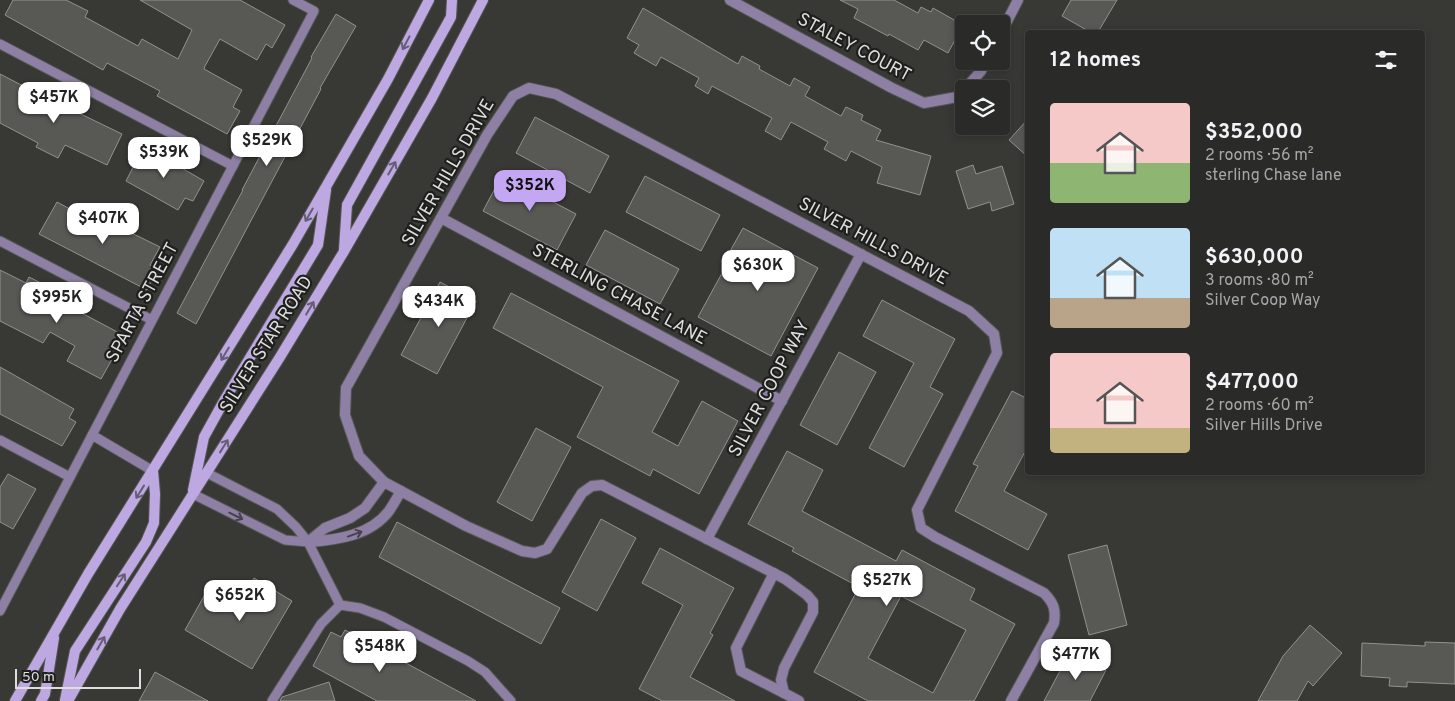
<!DOCTYPE html>
<meta charset="utf-8">
<style>
:root{--surface:#2a2a28;--page:#363634;--text:#f1f3f6;--muted:#a5a7a8;--line:#464645;--accent:#c3a7f2}
body{margin:0;font-family:Overpass,sans-serif;background:var(--page);color:var(--text);height:100vh;display:flex;flex-direction:column;font-size:19px;white-space:nowrap}
*{box-sizing:border-box;margin:0}
p{font-size:16px;color:var(--muted)}
.icon{flex:none;width:28px;height:28px;fill:none;stroke:currentColor;stroke-width:2;stroke-linecap:round;stroke-linejoin:round}
.map{position:relative;flex:1;overflow:hidden}
.panel{position:absolute;left:1025px;top:30px;width:400px;height:445px;display:flex;flex-direction:column;background:var(--surface);border-radius:5px;box-shadow:0 2px 8px #0003,0 0 0 1px var(--line)}
.panel>*{flex:none}
.fabs{position:absolute;left:955px;top:15px;display:grid;gap:10px}
.fabs a{display:grid;place-items:center;width:55px;height:55px;border-radius:5px;background:var(--surface);box-shadow:0 2px 8px #0003,0 0 0 1px var(--line);font-size:25px}
.scale{position:absolute;left:15px;bottom:12px;width:126px;box-sizing:border-box;padding-left:5px;border:2px solid #dededd;border-top:0;font-size:14px;line-height:18px;white-space:nowrap;color:#dededd;-webkit-text-stroke:4px #1f1f1e;paint-order:stroke}
.price{position:absolute;translate:-50% -42px;padding:0 11px;border-radius:10px;background:#fff;color:#222;font-size:16px;line-height:32px;filter:drop-shadow(0 1px 2px #0008)}
.price::after{content:'';position:absolute;left:50%;top:30px;width:15px;height:11px;margin-left:-8px;background:inherit;clip-path:polygon(0 0,100% 0,50% 100%)}
.price.selected{background:var(--accent);color:#111}
ul{padding:0;list-style:none}
li{display:flex;align-items:center;gap:15px;height:125px;padding:0 25px}
li span{display:grid;place-items:center;flex:none;width:140px;height:100px;border-radius:5px;color:#555}
li>.icon{margin-inline-start:auto}
span .icon{width:60px;height:60px;fill:#fffc;stroke-width:1}
li b{font-size:21px}
h2{display:flex;justify-content:space-between;align-items:center;height:60px;padding:0 25px;font-size:21px}
.map>svg:first-child{display:block}
.building{fill:#585855;stroke:#91918e;fill-rule:evenodd}
.lines{fill:none;stroke-linecap:round;stroke-linejoin:round}
.service-casing{stroke:#565653;stroke-width:11}
.minor-casing{stroke:#565653;stroke-width:12}
.secondary-casing{stroke:#565653;stroke-width:12}
.service{stroke:#8d80a4;stroke-width:9}
.minor{stroke:#8d80a4;stroke-width:10}
.secondary{stroke:#bda8e2;stroke-width:10}
.oneway{stroke:#665d76}
.oneway2{stroke:#46414d}
.labels{text-anchor:middle;dominant-baseline:central;stroke-width:4.5;stroke-linejoin:round;paint-order:stroke}
.street-label{font-size:18px;fill:#dededd;stroke:#1f1f1e}
</style>
<div class="map">
<svg width="1455" height="701" viewBox="0 0 1455 701">
<rect width="100%" height="100%" fill="#383835"/>
<g class="building">
<path d="M13,0H66L88,11L85,17L138,46L142,39L178,59L192,30L140,0H240L285,25L272,48L266,44L257,60L220,39L205,66L204,69L242,90L233,107L240,111L227,134L157,96L160,91L107,63L103,70L5,15Z"/>
<path d="M840,0H894L918,13L921,7L931,12L933,8L963,25L948,53L924,40L918,50L889,34L888,36L854,18L858,9Z"/>
<path d="M1071,0H1117L1098,32H1090L1062,16Z"/>
<path d="M643,8L738,64L742,56L760,66L759,69L790,86L794,78L810,87L805,96L841,116L846,107L863,115L861,120L881,130L876,140L931,156L920,195L877,183L882,167L851,151L846,161L824,149L828,142L791,122L781,140L765,131L772,118L712,86L708,94L695,86L699,78L661,57L656,66L634,53L639,45L627,38Z"/>
<path d="M336,14L356,26L320,88L321,89L196,324L177,313L243,190H242L312,58L311,57Z"/>
<path d="M0,74L58,104V103L122,134L107,165L65,145L58,158L36,147L38,143L0,123Z"/>
<path d="M535,117L609,156L590,193L516,153Z"/>
<path d="M1028,119V157L1009,140Z"/>
<path d="M144,146L204,181L193,201L185,198L178,210L126,181Z"/>
<path d="M973,165L976,174L1002,166L1014,204L992,211L990,202L968,209L956,171Z"/>
<path d="M502,175L576,214L557,250L483,211Z"/>
<path d="M645,176L720,215L701,251L626,212Z"/>
<path d="M57,202L94,222L97,216L160,247L150,265L158,269L147,290L39,234Z"/>
<path d="M743,228L818,268L771,356L698,317L727,264L724,262Z"/>
<path d="M605,230L679,269L660,304L586,265Z"/>
<path d="M0,270L26,283L29,277L43,284L40,291L125,336L101,379L67,361L75,346L50,332L43,343L0,321Z"/>
<path d="M440,282L476,301L437,374L401,355Z"/>
<path d="M511,293L679,381L652,432L678,446L702,401L738,421L699,494L653,469L650,476L577,437L603,387L493,328Z"/>
<path d="M882,300L955,339L930,387L943,394L904,467L869,448L914,363L863,336Z"/>
<path d="M839,352L876,372L837,445L800,425Z"/>
<path d="M0,367L74,409L69,418L76,422L62,446L0,414Z"/>
<path d="M1012,391L1028,399V446L1004,491L1047,514L1028,550L955,511L978,466L973,464Z"/>
<path d="M536,428L571,447L532,521L497,502Z"/>
<path d="M787,451L823,470L802,511L896,561L902,550L975,589L970,600L1015,624L974,701H868L814,672L859,587L792,551L794,548L748,524ZM901,596L966,630L933,693L868,658Z"/>
<path d="M8,474L36,489L13,529L0,522V487Z"/>
<path d="M601,519L636,538L597,611L562,592Z"/>
<path d="M397,522L560,608L541,644L379,557Z"/>
<path d="M1107,545L1127,625L1089,635L1068,555Z"/>
<path d="M660,548L734,588L710,633L713,635L690,677L735,701H662L639,689L683,605L642,583Z"/>
<path d="M254,578L292,601L252,669L185,630L208,589L237,606Z"/>
<path d="M1310,625L1342,653L1313,686L1308,681L1297,701H1258L1283,656Z"/>
<path d="M345,630L476,701H377L313,666L331,632L341,637Z"/>
<path d="M1425,642L1455,643V684L1407,682V687L1389,686L1390,678L1361,676L1362,643L1425,646Z"/>
<path d="M1070,652L1106,670L1090,701H1044Z"/>
<path d="M155,672L208,701H139Z"/>
<path d="M329,682L335,701H280L282,697Z"/>
</g>
<g class="lines">
<defs>
<g id="service">
<path d="M0,44L233,166"/>
<path d="M0,241L152,320"/>
<path d="M92,435L153,471"/>
<path d="M0,440L70,477"/>
<path d="M207,473L277,509L296,527L308,542L340,605"/>
<path d="M193,494L285,540L308,542"/>
<path d="M340,605L360,608L384,617L468,661L485,672L511,701"/>
<path d="M0,611L314,11L293,0"/>
<path d="M272,701L321,624L340,605"/>
</g>
<g id="minor">
<path d="M730,0L892,88L924,103L957,97L964,90"/>
<path d="M1001,33L1018,0"/>
<path d="M965,89L981,71L986,61"/>
<path d="M441,218L782,401"/>
<path d="M707,539L861,254"/>
<path d="M308,542C336,540 370,536 389,511C393,505 397,498 401,491"/>
<path d="M308,542L325,528L350,518L365,508L384,482"/>
<path d="M774,573L736,648L741,671L784,693"/>
<path d="M799,701L784,693L781,680L784,668L813,612V602L807,595L785,579L602,485L592,486L582,493L547,549L535,553L522,551L466,526L384,482L359,456L345,415L346,388L487,135L513,96L529,88L556,94L969,311L994,334L997,353L917,510L921,528L935,537L1044,593C1054,603 1056,610 1054,623L1011,701"/>
</g>
<g id="secondary">
<path d="M344,249L347,205L451,17L452,0"/>
<path d="M193,490L204,437L225,399L318,245L326,190"/>
<path d="M65,700L75,651L146,542L154,523L155,494L153,471"/>
<path d="M15,701L88,574L293,244L388,79L429,0"/>
<path d="M41,701L45,694L54,638"/>
<path d="M68,701L120,609L280,357L343,253L432,98L483,0"/>
</g>
</defs>
<use href="#service" class="service-casing"/>
<use href="#minor" class="minor-casing"/>
<use href="#secondary" class="secondary-casing"/>
<use href="#service" class="service"/>
<use href="#minor" class="minor"/>
<use href="#secondary" class="secondary"/>
</g>
<defs><path id="oneway-shaft" d="M-6 0H5M1.5-3L5.5 0L1.5 3" fill="none" stroke-width="1.6" stroke-linecap="round" stroke-linejoin="round" transform="scale(1.25)"/></defs>
<g class="oneway">
<use href="#oneway-shaft" transform="translate(406 43) rotate(118)"/>
<use href="#oneway-shaft" transform="translate(392 168) rotate(-60)"/>
<use href="#oneway-shaft" transform="translate(309 215) rotate(120)"/>
<use href="#oneway-shaft" transform="translate(310 308) rotate(-59)"/>
<use href="#oneway-shaft" transform="translate(225 354) rotate(121)"/>
<use href="#oneway-shaft" transform="translate(224 446) rotate(-58)"/>
<use href="#oneway-shaft" transform="translate(140 492) rotate(122)"/>
<use href="#oneway-shaft" transform="translate(121 580) rotate(-57)"/>
<use href="#oneway-shaft" transform="translate(101 643) rotate(-60)"/>
</g>
<g class="oneway2">
<use href="#oneway-shaft" transform="translate(236 516) rotate(26)"/>
<use href="#oneway-shaft" transform="translate(355 534) rotate(-20)"/>
</g>
<g class="labels">
<g class="street-label">
<text transform="translate(854 48) rotate(28)">STALEY COURT</text>
<text transform="translate(449 173) rotate(-60)">SILVER HILLS DRIVE</text>
<text transform="translate(873 242) rotate(28)">SILVER HILLS DRIVE</text>
<text transform="translate(619 295) rotate(28)">STERLING CHASE LANE</text>
<text transform="translate(143 303) rotate(-62)">SPARTA STREET</text>
<text transform="translate(267 345) rotate(-58)">SILVER STAR ROAD</text>
<text transform="translate(770 389) rotate(-62)">SILVER COOP WAY</text>
</g>
</g>
</svg>
<div class="fabs">
<a><svg class="icon" aria-label="locate" viewBox="0 0 24 24"><circle cx="12" cy="12" r="6"/><path d="M12 2v4M12 18v4M2 12h4M18 12h4"/></svg></a>
<a><svg class="icon" aria-label="layers" viewBox="0 0 24 24"><path d="M12 4l9 5-9 5-9-5zM3 14l9 5 9-5"/></svg></a>
</div>
<div class="scale">50 m</div>
<b class="price" style="left:54px;top:124px">$457K</b>
<b class="price" style="left:267px;top:167px">$529K</b>
<b class="price" style="left:164px;top:179px">$539K</b>
<b class="price selected" style="left:530px;top:212px">$352K</b>
<b class="price" style="left:103px;top:245px">$407K</b>
<b class="price" style="left:758px;top:292px">$630K</b>
<b class="price" style="left:57px;top:324px">$995K</b>
<b class="price" style="left:439px;top:328px">$434K</b>
<b class="price" style="left:887px;top:607px">$527K</b>
<b class="price" style="left:240px;top:622px">$652K</b>
<b class="price" style="left:380px;top:673px">$548K</b>
<b class="price" style="left:1076px;top:681px">$477K</b>
<section class="panel">
<h2>12 homes<svg class="icon" aria-label="filters" viewBox="0 0 24 24"><path d="M4 7h16M4 17h16"/><circle cx="9" cy="7" r="2"/><circle cx="15" cy="17" r="2"/></svg></h2>
<ul>
<li><span style="background:linear-gradient(#f6c9c9 60%,#8fb573 0)"><svg class="icon" aria-label="home" viewBox="0 0 24 24"><path d="M3 11l9-7 9 7M6 9v11h12V9"/></svg></span><div><b>$352,000</b><p>2 rooms · 56 m²</p><p>sterling Chase lane</p></div></li>
<li><span style="background:linear-gradient(#bfe0f5 70%,#b9a48a 0)"><svg class="icon" aria-label="home" viewBox="0 0 24 24"><path d="M3 11l9-7 9 7M6 9v11h12V9"/></svg></span><div><b>$630,000</b><p>3 rooms · 80 m²</p><p>Silver Coop Way</p></div></li>
<li><span style="background:linear-gradient(#f6c9c9 75%,#c2b280 0)"><svg class="icon" aria-label="home" viewBox="0 0 24 24"><path d="M3 11l9-7 9 7M6 9v11h12V9"/></svg></span><div><b>$477,000</b><p>2 rooms · 60 m²</p><p>Silver Hills Drive</p></div></li>
</ul>
</section>
</div>
